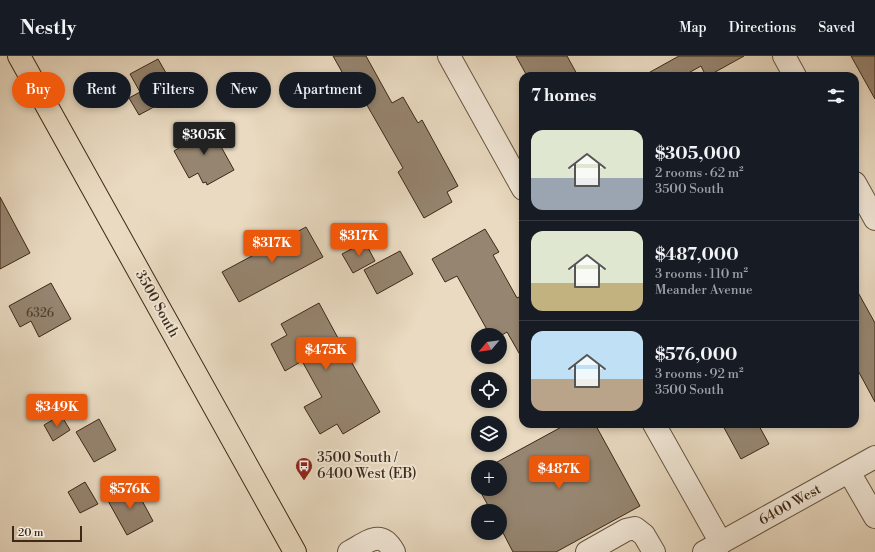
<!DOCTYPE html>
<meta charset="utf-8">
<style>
:root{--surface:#171b24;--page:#242831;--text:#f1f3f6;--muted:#9ea1a6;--line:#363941;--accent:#ea580c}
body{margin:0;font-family:"Libre Bodoni",serif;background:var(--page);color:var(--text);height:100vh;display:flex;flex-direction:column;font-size:15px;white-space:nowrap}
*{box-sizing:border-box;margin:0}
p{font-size:13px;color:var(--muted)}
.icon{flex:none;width:22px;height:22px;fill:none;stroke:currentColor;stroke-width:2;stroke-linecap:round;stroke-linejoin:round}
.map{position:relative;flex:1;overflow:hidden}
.drawer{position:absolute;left:519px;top:16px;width:340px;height:356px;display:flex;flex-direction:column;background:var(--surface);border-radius:12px;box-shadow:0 2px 6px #0003}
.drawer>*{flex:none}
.top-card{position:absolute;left:12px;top:16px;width:380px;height:36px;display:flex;gap:8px}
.needle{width:26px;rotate:241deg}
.controls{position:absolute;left:471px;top:272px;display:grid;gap:8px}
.controls a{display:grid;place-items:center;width:36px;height:36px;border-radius:50%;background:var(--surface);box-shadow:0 2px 6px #0003;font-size:20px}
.scale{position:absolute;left:12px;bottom:10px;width:70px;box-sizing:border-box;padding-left:4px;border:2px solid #3c2918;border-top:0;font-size:11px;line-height:14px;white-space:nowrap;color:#3c2918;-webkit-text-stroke:3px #f1e7d7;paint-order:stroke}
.price{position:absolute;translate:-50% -34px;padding:0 9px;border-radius:4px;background:var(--accent);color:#fff;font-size:13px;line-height:26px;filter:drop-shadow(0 1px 2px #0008)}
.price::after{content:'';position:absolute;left:50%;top:24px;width:12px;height:9px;margin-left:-6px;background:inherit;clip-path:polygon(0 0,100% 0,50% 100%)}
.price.active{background:#222;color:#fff}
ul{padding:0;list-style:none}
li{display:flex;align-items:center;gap:12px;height:100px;padding:0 12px}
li+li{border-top:1px solid var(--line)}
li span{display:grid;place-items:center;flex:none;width:112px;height:80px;border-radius:12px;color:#555}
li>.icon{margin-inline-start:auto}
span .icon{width:48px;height:48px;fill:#fffc;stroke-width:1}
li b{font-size:17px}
h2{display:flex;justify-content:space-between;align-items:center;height:48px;padding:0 12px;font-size:17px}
.pill{padding:0 14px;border-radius:18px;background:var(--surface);box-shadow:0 2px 6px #0003;font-size:14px;line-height:36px}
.pill.active{background:var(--accent);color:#fff}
header{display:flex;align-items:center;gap:24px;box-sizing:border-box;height:56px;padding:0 20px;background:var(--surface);border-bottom:1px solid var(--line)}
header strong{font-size:19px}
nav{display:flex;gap:22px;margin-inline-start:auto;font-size:14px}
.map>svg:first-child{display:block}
.building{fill:#968570;stroke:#3c2918}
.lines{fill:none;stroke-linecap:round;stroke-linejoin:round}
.minor-casing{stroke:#675542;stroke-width:24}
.major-casing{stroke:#3c2918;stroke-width:24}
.minor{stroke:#f1e7d7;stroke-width:22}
.major{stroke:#e9dac1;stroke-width:22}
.labels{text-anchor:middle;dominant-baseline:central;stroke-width:4;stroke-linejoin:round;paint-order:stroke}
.number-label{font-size:12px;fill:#52402e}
.street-label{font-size:14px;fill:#3c2918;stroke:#f1e7d7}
.poi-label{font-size:14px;fill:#3c2918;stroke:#f1e7d7;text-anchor:start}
</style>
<header>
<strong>Nestly</strong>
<nav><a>Map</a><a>Directions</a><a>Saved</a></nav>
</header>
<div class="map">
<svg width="875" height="496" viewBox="0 0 875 496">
<rect width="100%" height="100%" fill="#e9dac1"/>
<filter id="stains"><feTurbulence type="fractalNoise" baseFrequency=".005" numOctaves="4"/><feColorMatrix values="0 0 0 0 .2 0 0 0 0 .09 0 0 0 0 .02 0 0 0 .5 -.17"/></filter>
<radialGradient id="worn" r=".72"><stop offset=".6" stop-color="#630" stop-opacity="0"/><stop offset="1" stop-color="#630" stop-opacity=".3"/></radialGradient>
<g class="building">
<path d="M333,0H366L392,47L403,41L418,67L422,64L458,130L447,136L452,146L424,162L398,116L403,112L356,30L351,32Z"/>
<path d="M516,0H567L578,20H527Z"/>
<path d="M679,0H744L708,20H706L701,10L683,20H643Z"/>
<path d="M851,0H875V43Z"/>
<path d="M158,3L178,38L139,59L129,42L140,36L130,18Z"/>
<path d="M209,69L234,114L207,129L206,126L203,127L198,117L189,122L174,95L182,90L180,86L183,85L182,84Z"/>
<path d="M0,141L30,197L0,213Z"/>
<path d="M306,171L323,201L239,246L222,216Z"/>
<path d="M485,173L499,196L493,199L517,242L523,239V304L507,276L502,279H490L457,220L445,226L432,203Z"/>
<path d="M365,186L375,205L353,217L342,198Z"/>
<path d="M400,195L413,218L377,238L364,214Z"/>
<path d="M51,227L71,263L39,281L31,265L20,271L9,250Z"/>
<path d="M855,231L875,267V346L855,309Z"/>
<path d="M319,247L345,295L380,356L343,378L337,368L320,378L304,351L322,341L302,305L285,315L271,288L287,279L281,268Z"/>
<path d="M61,359L70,374L53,385L44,369Z"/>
<path d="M99,363L116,394L94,406L76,376Z"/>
<path d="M567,368H595L640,450L556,496H513L500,471V455H491L479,433H500V411H488Z"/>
<path d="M722,368H758L769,388L741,403Z"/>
<path d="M85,426L98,448L80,457L68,436Z"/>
<path d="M133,428L153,465L127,479L107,443Z"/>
</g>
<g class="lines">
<defs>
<g id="minor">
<path d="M449,0L523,133"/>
<path d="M784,0L795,20"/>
<path d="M855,127L875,163"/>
<path d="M654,368L721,487"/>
<path d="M849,416L875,461"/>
<path d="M349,496C368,486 381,472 394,496"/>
<path d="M587,496L626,474L635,472L644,479L654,496"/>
<path d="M704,496L875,401"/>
</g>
<path id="major" d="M19,0L295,496"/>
</defs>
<use href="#minor" class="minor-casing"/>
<use href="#major" class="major-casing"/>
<use href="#minor" class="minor"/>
<use href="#major" class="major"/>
</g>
<defs>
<symbol id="bus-pin" viewBox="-11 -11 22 30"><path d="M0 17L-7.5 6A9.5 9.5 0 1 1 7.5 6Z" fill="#8f2418" stroke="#f1e7d7"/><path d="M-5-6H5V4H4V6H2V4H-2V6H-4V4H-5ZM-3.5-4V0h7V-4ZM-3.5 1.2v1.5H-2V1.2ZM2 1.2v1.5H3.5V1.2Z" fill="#fff"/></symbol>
</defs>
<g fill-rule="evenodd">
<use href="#bus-pin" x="294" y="400" width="20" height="27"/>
</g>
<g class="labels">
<g class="number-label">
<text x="40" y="257">6326</text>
</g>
<g class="street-label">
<text transform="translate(157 248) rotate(61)">3500 South</text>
<text transform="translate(790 449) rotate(-29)">6400 West</text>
</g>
<g class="poi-label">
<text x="317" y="402">3500 South /<tspan x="317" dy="16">6400 West (EB)</tspan></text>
</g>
</g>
<rect width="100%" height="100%" filter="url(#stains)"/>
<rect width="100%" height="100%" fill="url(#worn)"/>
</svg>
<div class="controls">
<a><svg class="needle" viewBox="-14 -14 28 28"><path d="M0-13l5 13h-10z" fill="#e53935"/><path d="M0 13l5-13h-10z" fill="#9ea1a6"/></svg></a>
<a><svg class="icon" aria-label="locate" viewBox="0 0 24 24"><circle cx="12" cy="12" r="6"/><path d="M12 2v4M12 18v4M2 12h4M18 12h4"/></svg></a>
<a><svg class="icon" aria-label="layers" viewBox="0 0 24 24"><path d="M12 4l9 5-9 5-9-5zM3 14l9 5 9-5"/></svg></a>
<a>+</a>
<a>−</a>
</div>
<div class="scale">20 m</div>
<b class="price active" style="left:204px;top:100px">$305K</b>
<b class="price" style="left:359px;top:201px">$317K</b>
<b class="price" style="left:272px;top:208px">$317K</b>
<b class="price" style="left:326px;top:315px">$475K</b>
<b class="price" style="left:57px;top:372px">$349K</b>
<b class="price" style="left:559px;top:434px">$487K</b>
<b class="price" style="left:130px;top:454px">$576K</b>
<div class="top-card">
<a class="pill active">Buy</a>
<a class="pill">Rent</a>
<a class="pill">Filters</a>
<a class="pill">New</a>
<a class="pill">Apartment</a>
</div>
<section class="drawer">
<h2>7 homes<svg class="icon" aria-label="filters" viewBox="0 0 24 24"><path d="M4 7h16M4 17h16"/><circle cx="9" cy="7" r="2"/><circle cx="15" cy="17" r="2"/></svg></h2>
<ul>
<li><span style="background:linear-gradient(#dfe7d0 60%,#9aa5b1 0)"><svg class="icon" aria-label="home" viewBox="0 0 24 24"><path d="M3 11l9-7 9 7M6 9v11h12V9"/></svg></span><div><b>$305,000</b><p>2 rooms · 62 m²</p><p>3500 South</p></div></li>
<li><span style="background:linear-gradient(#dfe7d0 65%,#c2b280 0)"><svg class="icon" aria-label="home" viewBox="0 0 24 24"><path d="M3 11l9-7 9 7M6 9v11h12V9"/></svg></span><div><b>$487,000</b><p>3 rooms · 110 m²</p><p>Meander Avenue</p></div></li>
<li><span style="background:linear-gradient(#bfe0f5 60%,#b9a48a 0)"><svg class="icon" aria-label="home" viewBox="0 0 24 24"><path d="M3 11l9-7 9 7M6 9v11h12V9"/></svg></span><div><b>$576,000</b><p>3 rooms · 92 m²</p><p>3500 South</p></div></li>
</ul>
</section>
</div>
